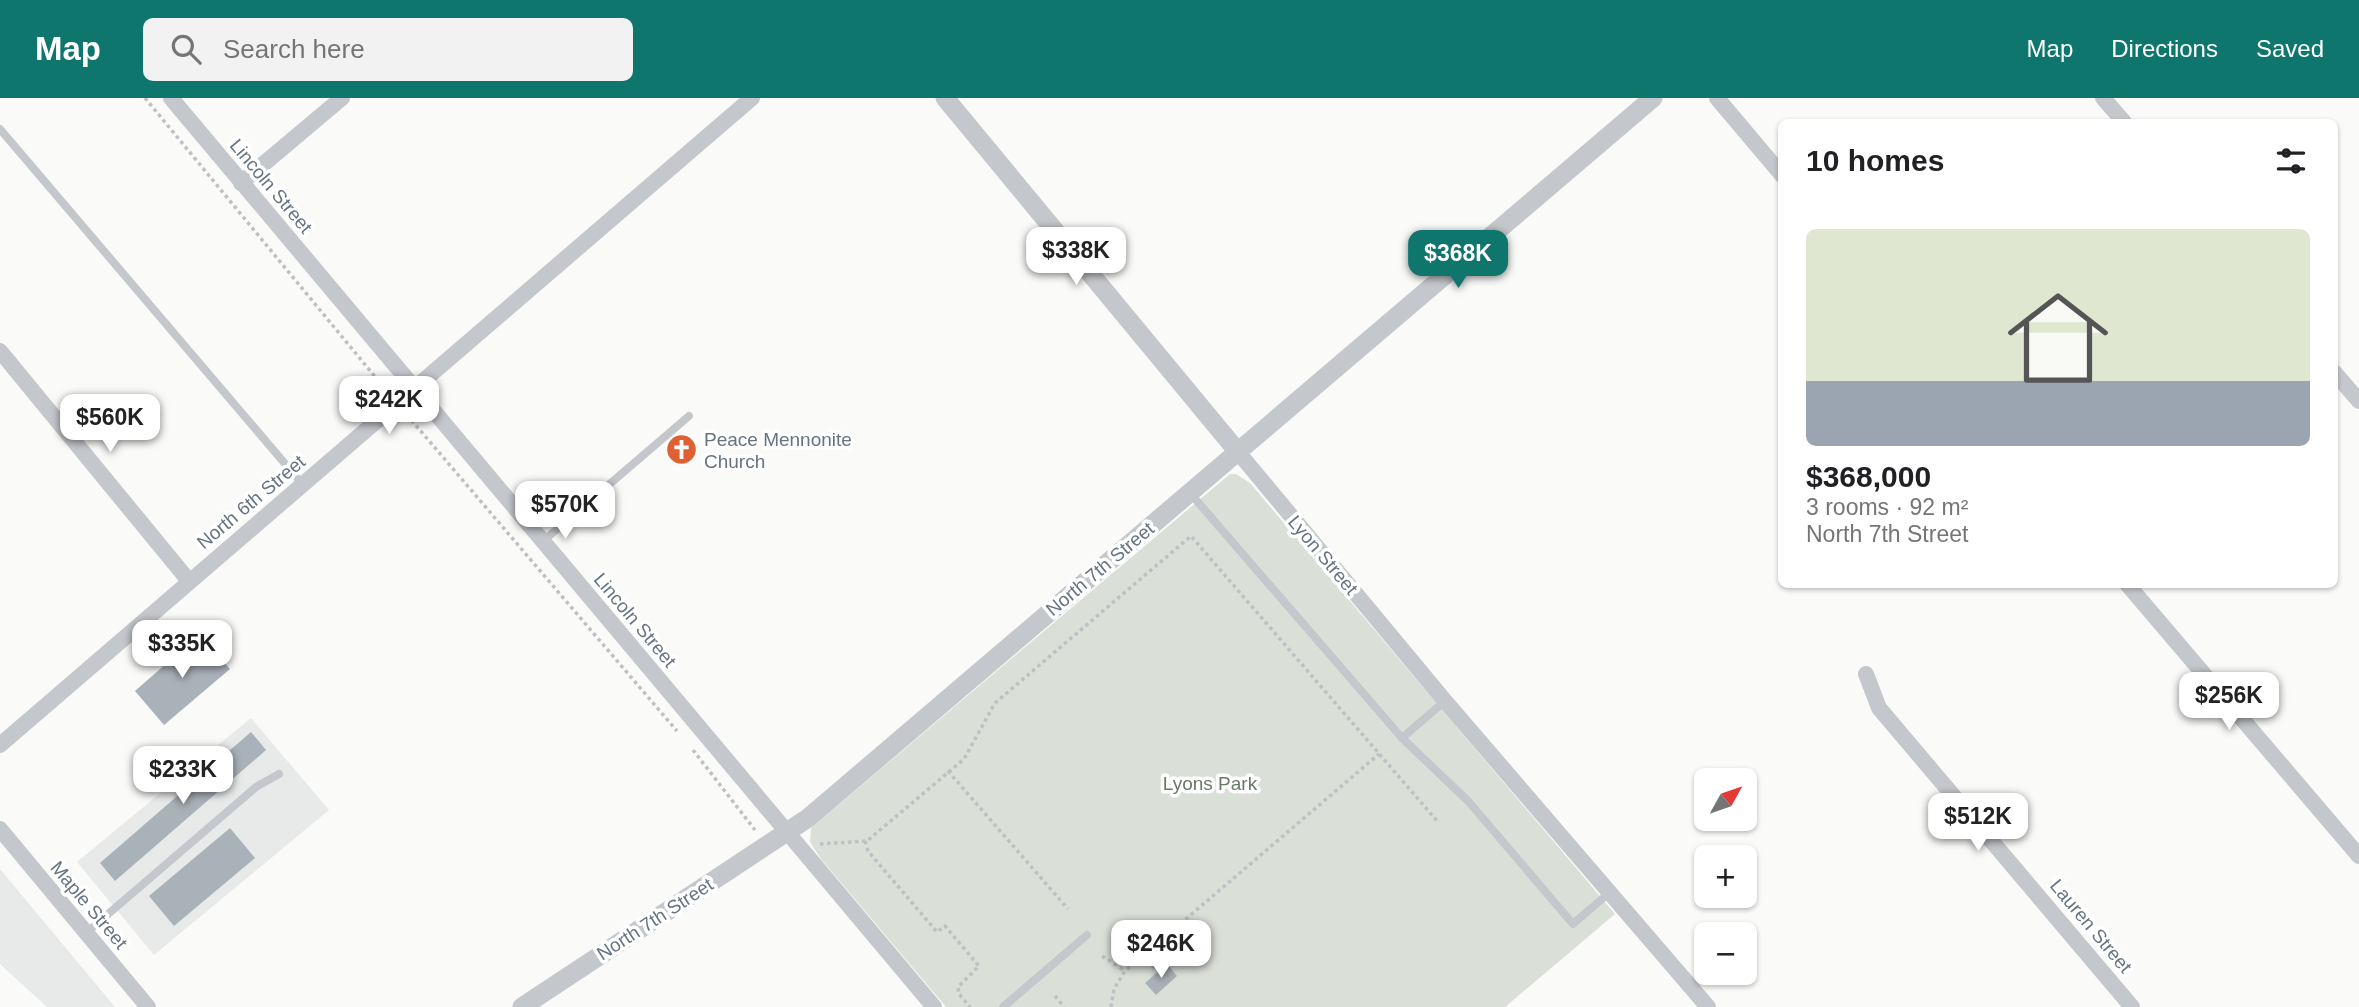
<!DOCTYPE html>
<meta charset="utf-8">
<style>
:root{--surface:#fff;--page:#f2f2f2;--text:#202124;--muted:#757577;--line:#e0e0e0;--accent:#0f766e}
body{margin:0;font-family:Helvetica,sans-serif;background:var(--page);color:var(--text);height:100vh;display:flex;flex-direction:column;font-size:26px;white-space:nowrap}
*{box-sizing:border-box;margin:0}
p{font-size:23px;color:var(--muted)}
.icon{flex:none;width:38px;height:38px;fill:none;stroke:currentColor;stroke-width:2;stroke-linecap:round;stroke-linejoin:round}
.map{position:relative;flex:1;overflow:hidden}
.sheet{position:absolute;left:1778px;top:21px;width:560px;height:469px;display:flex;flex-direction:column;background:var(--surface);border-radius:10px;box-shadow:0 2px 5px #0004}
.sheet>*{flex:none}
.needle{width:46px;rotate:50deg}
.fabs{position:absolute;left:1694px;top:670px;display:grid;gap:14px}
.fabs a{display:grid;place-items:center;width:63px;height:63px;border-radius:10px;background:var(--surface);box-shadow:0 2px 5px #0004;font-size:35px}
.price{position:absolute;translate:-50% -60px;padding:0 16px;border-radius:14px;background:#fff;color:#222;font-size:23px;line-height:46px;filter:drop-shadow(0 2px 4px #0008)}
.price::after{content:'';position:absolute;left:50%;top:42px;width:21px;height:16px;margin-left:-10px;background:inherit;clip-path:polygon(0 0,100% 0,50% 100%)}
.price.selected{background:var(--accent);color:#fff}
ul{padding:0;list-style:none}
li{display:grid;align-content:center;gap:14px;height:371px;padding:0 28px}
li+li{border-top:2px solid var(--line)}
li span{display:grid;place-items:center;height:217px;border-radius:10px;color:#555}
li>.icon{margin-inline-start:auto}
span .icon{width:126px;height:126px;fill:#fffc;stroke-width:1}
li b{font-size:30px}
h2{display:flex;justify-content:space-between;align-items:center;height:84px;padding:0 28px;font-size:30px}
header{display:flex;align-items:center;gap:42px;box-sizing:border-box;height:98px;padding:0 35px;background:var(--accent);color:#fff}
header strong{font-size:33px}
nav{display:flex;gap:38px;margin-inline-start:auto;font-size:24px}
.search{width:490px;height:63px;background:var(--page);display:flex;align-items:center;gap:18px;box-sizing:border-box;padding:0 24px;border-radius:10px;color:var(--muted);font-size:26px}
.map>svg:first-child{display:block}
.built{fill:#e8e9e9}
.green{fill:#dadfd7}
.building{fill:#aab2b9}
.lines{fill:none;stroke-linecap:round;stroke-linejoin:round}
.path{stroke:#bec0c3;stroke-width:3.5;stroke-dasharray:3.5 3.5;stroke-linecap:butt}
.service{stroke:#c4c7cb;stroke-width:8}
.minor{stroke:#c4c7cb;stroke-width:16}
.tertiary{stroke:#c4c7cb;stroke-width:19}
.labels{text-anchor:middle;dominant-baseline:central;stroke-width:7;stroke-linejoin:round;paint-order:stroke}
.street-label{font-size:19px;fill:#667482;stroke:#fff}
.poi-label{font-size:19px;fill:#667482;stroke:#fff;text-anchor:start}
.park-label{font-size:19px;fill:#677a64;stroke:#fff}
</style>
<header>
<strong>Map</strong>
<div class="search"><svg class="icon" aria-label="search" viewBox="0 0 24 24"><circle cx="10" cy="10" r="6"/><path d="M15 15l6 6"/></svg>Search here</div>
<nav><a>Map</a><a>Directions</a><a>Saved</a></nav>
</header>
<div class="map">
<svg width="2359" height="909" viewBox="0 0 2359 909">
<rect width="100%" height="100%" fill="#fafaf8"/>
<g class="built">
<path d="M251,620L329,712L154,857L77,764Z"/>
<path d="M0,771L115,909H47L0,866Z"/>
</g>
<path class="green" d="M1230,376H1236L1250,385L1615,816L1505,909H946L821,761L810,744L811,730Z"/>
<g class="building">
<path d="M200,536L230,571L164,627L135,593Z"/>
<path d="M251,634L266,652L115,783L100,765Z"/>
<path d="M230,730L255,760L174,828L149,798Z"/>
<path d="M1167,866L1177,878L1156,897L1145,885Z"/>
</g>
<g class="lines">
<g class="path">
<path d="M145,0L386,292"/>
<path d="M407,317L677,633"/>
<path d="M693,652L755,732"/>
<path d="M948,673L1068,811"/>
<path d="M865,743L868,753L937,834L945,828L979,868L958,889L959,896L970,909"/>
<path d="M820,746L867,743L964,661L995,605L1191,438L1438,724"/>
<path d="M1143,857L1157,873"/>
<path d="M1102,858L1125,873"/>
<path d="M1055,898L1064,909"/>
<path d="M1111,909L1114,891L1125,873L1379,656"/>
</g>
<g class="service">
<path d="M0,31L304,388"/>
<path d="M1190,395L1402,640L1468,703L1573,826L1609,795"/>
<path d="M542,444L689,318"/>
<path d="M1402,640L1445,603"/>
<path d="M86,835L256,689L279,676"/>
<path d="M1003,909L1087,837"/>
</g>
<g class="minor">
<path d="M171,0L934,909"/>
<path d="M1717,0L1782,77"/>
<path d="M2103,0L2124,24"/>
<path d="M241,85L342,0"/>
<path d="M0,253L189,483"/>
<path d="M2334,274L2359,303"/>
<path d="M1238,354L1445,603L1708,909"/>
<path d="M2127,486L2359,758"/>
<path d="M1866,576L1879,610L2132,909"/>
<path d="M0,647L752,0"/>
<path d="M0,731L148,909"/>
</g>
<g class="tertiary">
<path d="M945,0L1238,354"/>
<path d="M522,909L808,720L1653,0"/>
</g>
</g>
<defs>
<symbol id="church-disc" viewBox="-11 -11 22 22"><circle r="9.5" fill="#df6033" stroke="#fff"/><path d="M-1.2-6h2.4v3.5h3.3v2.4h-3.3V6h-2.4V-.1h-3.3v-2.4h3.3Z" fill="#fff"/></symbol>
</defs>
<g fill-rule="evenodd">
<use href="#church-disc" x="664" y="334" width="35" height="35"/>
</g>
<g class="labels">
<g class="street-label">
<text transform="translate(271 88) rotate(50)">Lincoln Street</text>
<text transform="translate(251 404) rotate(-40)">North 6th Street</text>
<text transform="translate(1323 457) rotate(50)">Lyon Street</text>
<text transform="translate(1100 471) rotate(-40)">North 7th Street</text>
<text transform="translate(635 522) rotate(50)">Lincoln Street</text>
<text transform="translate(89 807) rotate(50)">Maple Street</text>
<text transform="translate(655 821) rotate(-33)">North 7th Street</text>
<text transform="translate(2091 828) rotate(50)">Lauren Street</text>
</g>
<g class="poi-label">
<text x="704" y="341">Peace Mennonite<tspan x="704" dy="22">Church</tspan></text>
</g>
<g class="park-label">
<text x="1210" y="685">Lyons Park</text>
</g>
</g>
</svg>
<div class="fabs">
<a><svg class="needle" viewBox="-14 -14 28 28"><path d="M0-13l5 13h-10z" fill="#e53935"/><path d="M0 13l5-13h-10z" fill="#757577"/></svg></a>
<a>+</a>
<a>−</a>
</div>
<b class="price" style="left:1076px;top:189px">$338K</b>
<b class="price selected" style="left:1458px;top:192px">$368K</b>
<b class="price" style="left:389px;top:338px">$242K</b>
<b class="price" style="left:110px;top:356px">$560K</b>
<b class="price" style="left:565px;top:443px">$570K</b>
<b class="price" style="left:182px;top:582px">$335K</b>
<b class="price" style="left:2229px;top:634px">$256K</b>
<b class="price" style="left:183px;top:708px">$233K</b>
<b class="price" style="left:1978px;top:755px">$512K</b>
<b class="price" style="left:1161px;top:882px">$246K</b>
<section class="sheet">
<h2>10 homes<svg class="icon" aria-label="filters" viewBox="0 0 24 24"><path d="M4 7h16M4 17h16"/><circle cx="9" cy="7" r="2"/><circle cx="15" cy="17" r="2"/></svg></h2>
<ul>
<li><span style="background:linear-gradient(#dfe7d0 70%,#9aa5b1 0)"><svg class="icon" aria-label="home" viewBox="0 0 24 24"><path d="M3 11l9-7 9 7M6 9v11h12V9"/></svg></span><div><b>$368,000</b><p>3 rooms · 92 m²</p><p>North 7th Street</p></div></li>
</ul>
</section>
</div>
